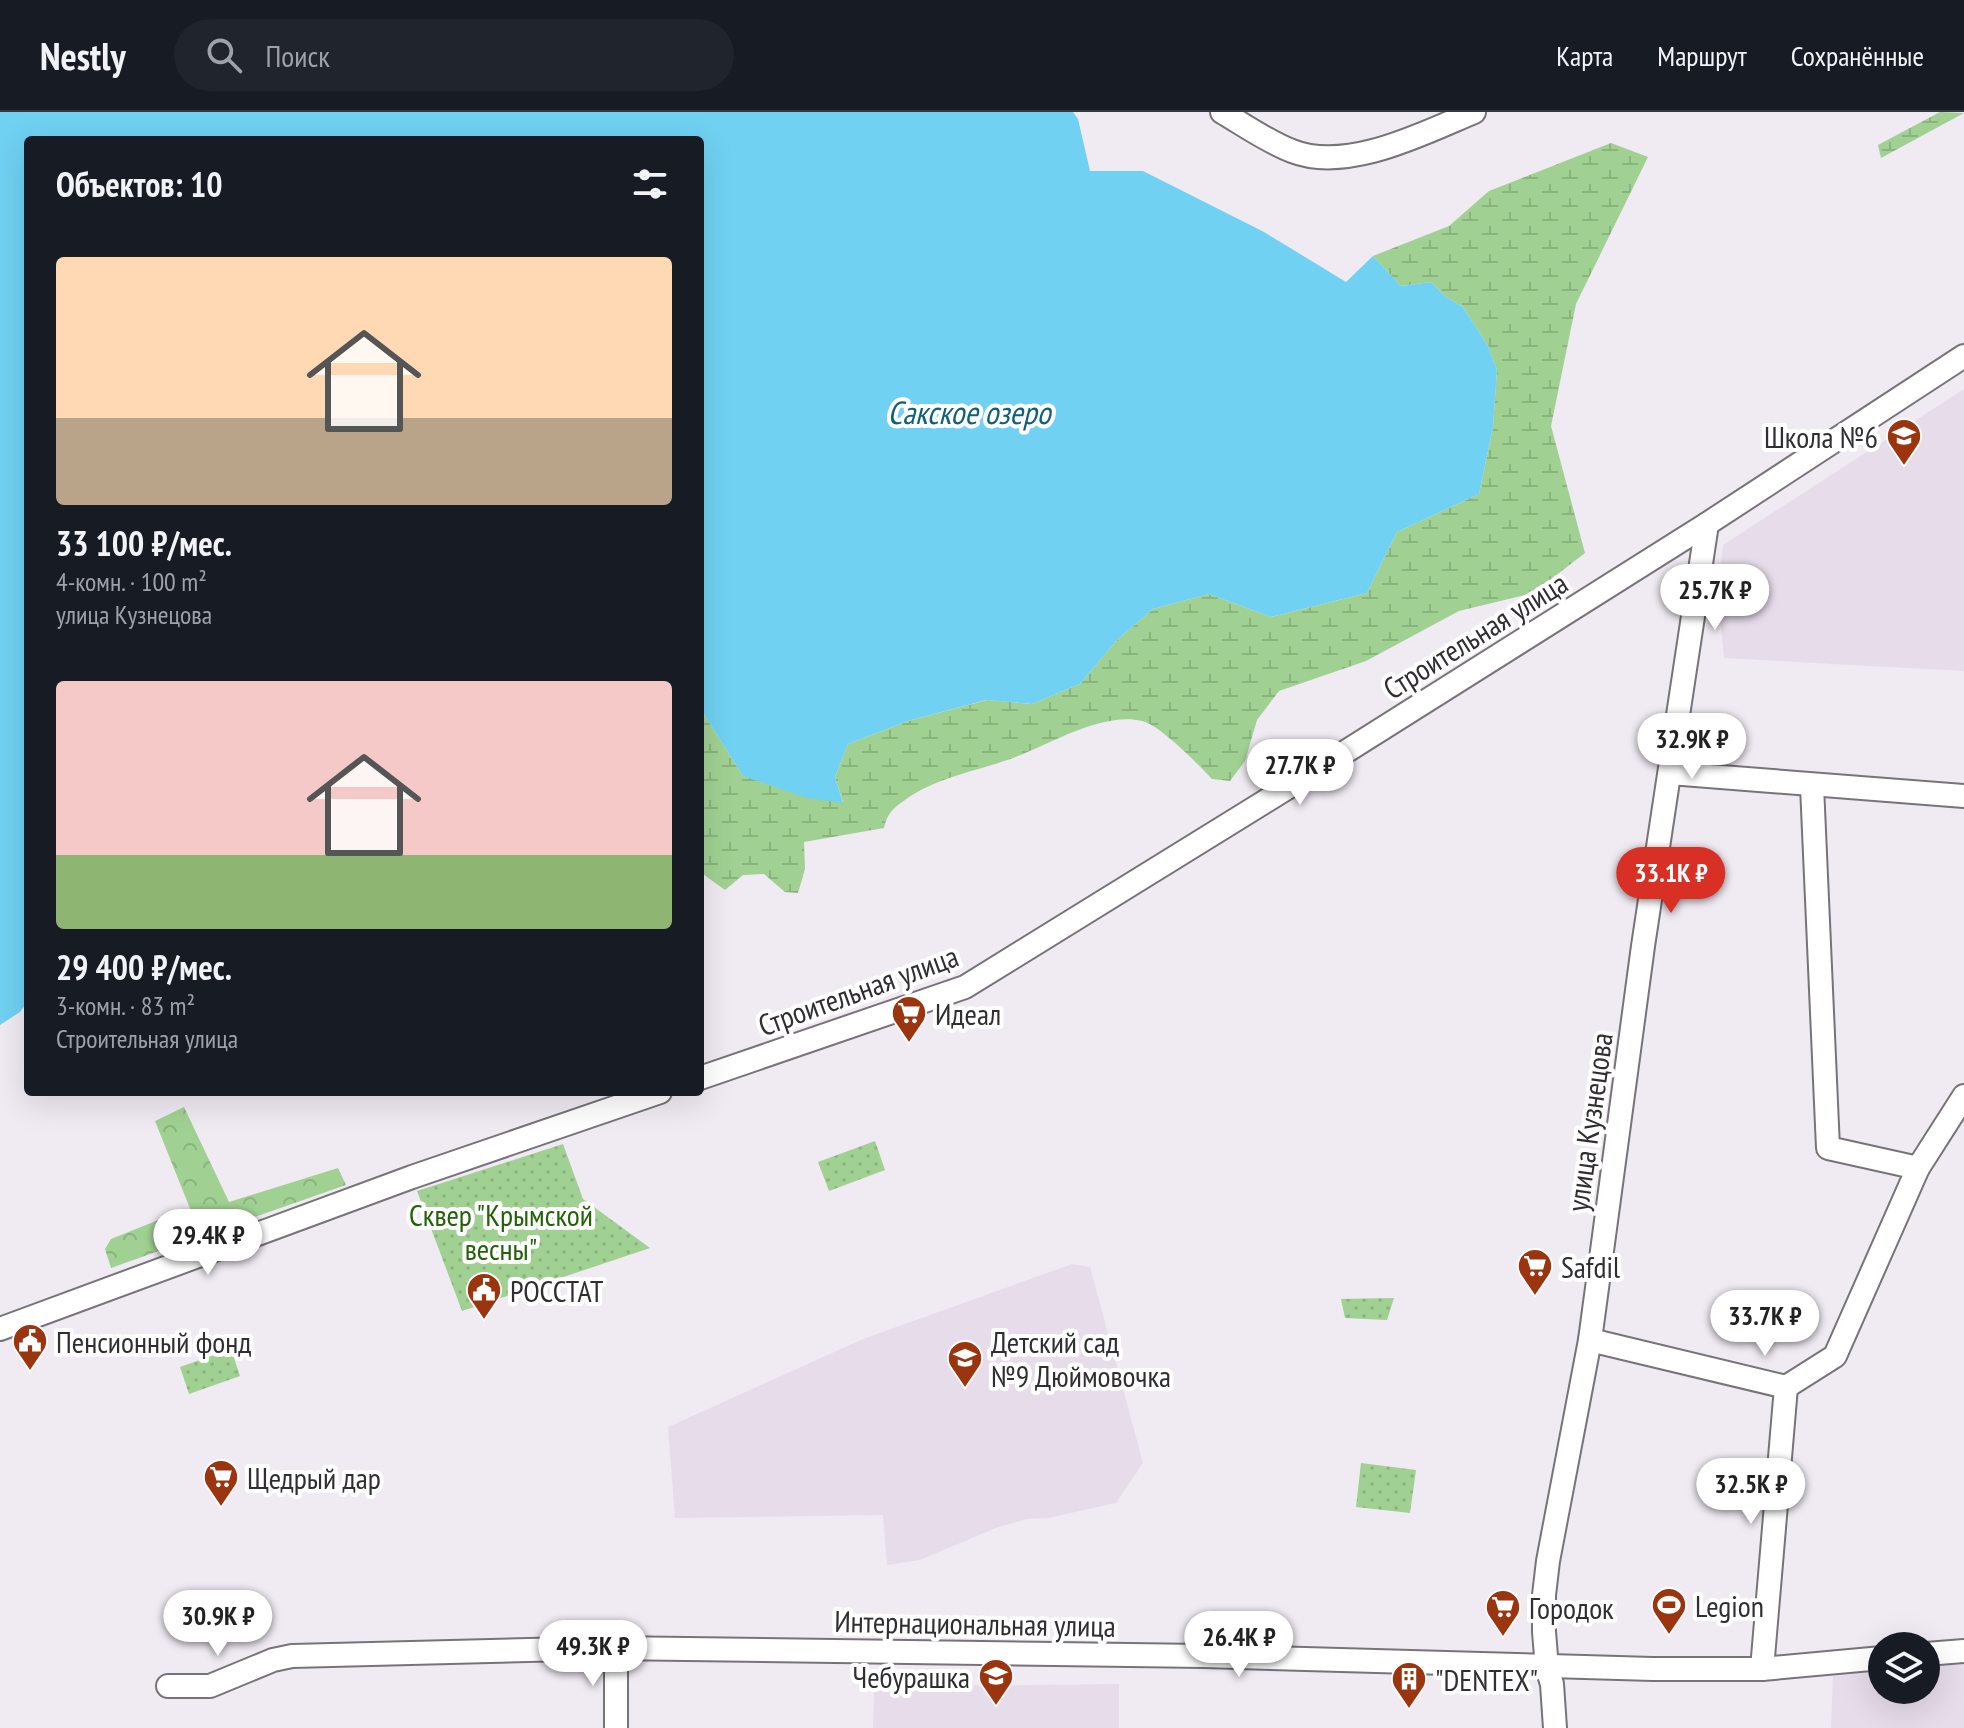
<!DOCTYPE html>
<html lang="ru">
<meta charset="utf-8">
<style>
:root{--surface:#171b24;--page:#20242c;--text:#f1f3f6;--muted:#9ea1a6;--line:#363941;--accent:#d93025}
body{margin:0;font-family:"PT Sans Narrow",sans-serif;background:var(--page);color:var(--text);height:100vh;display:flex;flex-direction:column;font-size:30px;white-space:nowrap}
*{box-sizing:border-box;margin:0}
p{font-size:26px;color:var(--muted)}
.icon{flex:none;width:44px;height:44px;fill:none;stroke:currentColor;stroke-width:2;stroke-linecap:round;stroke-linejoin:round}
.map{position:relative;flex:1;overflow:hidden}
.drawer{position:absolute;left:24px;top:24px;width:680px;height:960px;display:flex;flex-direction:column;background:var(--surface);border-radius:8px;box-shadow:0 8px 32px #0002}
.drawer>*{flex:none}
.tools{position:absolute;left:1868px;top:1520px;display:grid;gap:16px}
.tools a{display:grid;place-items:center;width:72px;height:72px;border-radius:50%;background:var(--surface);box-shadow:0 8px 32px #0002;font-size:40px}
.price{position:absolute;translate:-50% -68px;padding:0 18px;border-radius:28px;background:#fff;color:#222;font-size:26px;line-height:52px;filter:drop-shadow(0 2px 4px #0008)}
.price::after{content:'';position:absolute;left:50%;top:48px;width:24px;height:18px;margin-left:-12px;background:inherit;clip-path:polygon(0 0,100% 0,50% 100%)}
.price.active{background:var(--accent);color:#fff}
ul{padding:0;list-style:none}
li{display:grid;align-content:center;gap:16px;height:424px;padding:0 32px}
li span{display:grid;place-items:center;height:248px;border-radius:8px;color:#555}
li>.icon{margin-inline-start:auto}
span .icon{width:144px;height:144px;fill:#fffc;stroke-width:1}
li b{font-size:34px}
h2{display:flex;justify-content:space-between;align-items:center;height:96px;padding:0 32px;font-size:34px}
header{display:flex;align-items:center;gap:48px;box-sizing:border-box;height:112px;padding:0 40px;background:var(--surface);border-bottom:2px solid var(--line)}
header strong{font-size:38px}
nav{display:flex;gap:44px;margin-inline-start:auto;font-size:28px}
.search{width:560px;height:72px;background:var(--page);display:flex;align-items:center;gap:20px;box-sizing:border-box;padding:0 28px;border-radius:44px;color:var(--muted);font-size:30px}
.map>svg:first-child{display:block}
.built{fill:#e7dcea}
.forest{fill:url(#forest-crowns)}
.wetland{fill:url(#wetland-marsh)}
.park{fill:url(#park-dots)}
.water{fill:#70d1f2}
.lines{fill:none;stroke-linecap:round;stroke-linejoin:round}
.minor-casing{stroke:#787279;stroke-width:26}
.minor{stroke:#fff;stroke-width:22}
.labels{text-anchor:middle;dominant-baseline:central;stroke-width:8;stroke-linejoin:round;paint-order:stroke}
.poi-label{font-size:30px;fill:#302e31;stroke:#fff;text-anchor:start}
.street-label{font-size:30px;fill:#302e31;stroke:#fff}
.park-label{font-size:30px;fill:#246209;stroke:#fff}
.water-label{font-size:32px;font-style:italic;fill:#106076;stroke:#fff}
</style>
<header>
<strong>Nestly</strong>
<div class="search"><svg class="icon" aria-label="search" viewBox="0 0 24 24"><circle cx="10" cy="10" r="6"/><path d="M15 15l6 6"/></svg>Поиск</div>
<nav><a>Карта</a><a>Маршрут</a><a>Сохранённые</a></nav>
</header>
<div class="map">
<svg width="1964" height="1616" viewBox="0 0 1964 1616">
<defs>
<pattern id="forest-crowns" width="20" height="18" patternUnits="userSpaceOnUse" patternTransform="scale(2)"><rect width="20" height="18" fill="#a0d192"/><path d="M2 6a3 3 0 1 1 6 0M12 15a3 3 0 1 1 6 0" fill="none" stroke="#8ab47e"/></pattern>
<pattern id="wetland-marsh" width="20" height="14" patternUnits="userSpaceOnUse" patternTransform="scale(2)"><rect width="20" height="14" fill="#a0d192"/><path d="M1 5h8M5 5V1M11 12h8M15 12V8" fill="none" stroke="#8ab47e"/></pattern>
<pattern id="park-dots" width="8" height="8" patternUnits="userSpaceOnUse" patternTransform="scale(2)"><rect width="8" height="8" fill="#a0d192"/><path d="M2 2h.1M6 6h.1" fill="none" stroke="#8ab47e" stroke-width="1.8" stroke-linecap="round"/></pattern>
</defs>
<rect width="100%" height="100%" fill="#f0eaf2"/>
<g class="built">
<path d="M1964,277V559L1724,546L1718,483L1723,433Z"/>
<path d="M1072,1152L1090,1155L1143,1351L1116,1391L1048,1406L1027,1407L998,1415L920,1448L887,1453L883,1403L675,1406L668,1315L863,1227Z"/>
<path d="M1964,1551V1616H1831L1833,1564L1882,1559V1578H1926V1555Z"/>
<path d="M1119,1572V1616H873L874,1575Z"/>
</g>
<g class="forest">
<path d="M184,995L229,1090L338,1056L346,1073L201,1124L155,1009Z"/>
<path d="M181,1099L192,1127L111,1156L105,1137L111,1127Z"/>
</g>
<g class="wetland">
<path d="M1940,0L1964,1L1881,46L1878,33Z"/>
<path d="M1611,31L1648,45L1576,192L1551,314L1585,441L1533,481L1459,499L1366,549L1279,579L1257,608L1245,649L1230,669L1212,667C1199,653 1160,613 1142,609C1103,599 1048,633 1013,646C978,659 936,665 905,688C893,696 887,702 884,716L804,730L805,757L798,781L785,780L764,762L743,763L725,778L700,760V596L743,664L843,690L835,665L848,632L908,609L987,588L1032,592L1080,572L1116,529L1153,497L1209,482L1271,505L1367,481L1397,420L1479,382L1493,315L1497,258L1488,234L1463,195L1446,185L1431,170L1401,174L1373,144L1449,114L1489,79Z"/>
</g>
<g class="park">
<path d="M875,1029L885,1058L829,1079L818,1050Z"/>
<path d="M563,1032L583,1087L650,1136L462,1199L417,1079Z"/>
<path d="M1394,1186L1387,1208L1345,1206L1341,1187Z"/>
<path d="M231,1237L240,1264L189,1282L180,1255Z"/>
<path d="M1361,1351L1416,1358L1410,1401L1356,1395Z"/>
</g>
<path class="water" d="M0,0H1073L1078,7L1090,59H1143L1264,120L1346,170L1373,144L1401,174L1431,170L1446,185L1463,195L1488,234L1497,258L1493,315L1479,382L1397,420L1367,481L1271,505L1209,482L1153,497L1116,529L1080,572L1032,592L986,588L908,609L848,632L835,665L843,691L807,686L743,664L700,596V28H28V889L20,900L0,913Z"/>
<g class="lines">
<defs>
<g id="minor">
<path d="M1222,0C1244,13 1268,30 1292,39C1347,61 1424,21 1474,0"/>
<path d="M1670,661L1964,684"/>
<path d="M1812,674L1828,1036L1918,1056"/>
<path d="M700,966L965,875L1342,642L1707,412L1964,244"/>
<path d="M0,1217L412,1065L660,980"/>
<path d="M1590,1228L1786,1275"/>
<path d="M1786,1275L1835,1244L1918,1056L1964,984"/>
<path d="M1926,1542L1964,1539"/>
<path d="M1762,1557L1786,1275"/>
<path d="M168,1574H210L273,1548L292,1544L610,1536L1204,1544L1653,1557H1762L1882,1546"/>
<path d="M616,1616V1537"/>
<path d="M1555,1616L1552,1572L1547,1556L1544,1520V1483L1548,1449L1590,1228L1643,834L1707,412"/>
</g>
</defs>
<use href="#minor" class="minor-casing"/>
<use href="#minor" class="minor"/>
</g>
<defs>
<symbol id="school-pin" viewBox="-11 -11 22 30"><path d="M0 17L-7.5 6A9.5 9.5 0 1 1 7.5 6Z" fill="#9b350f" stroke="#fff"/><path d="M0-5L7-2L0 1L-7-2ZM-4 1L0 2.5L4 1V4Q0 6-4 4Z" fill="#fff"/></symbol>
<symbol id="supermarket-pin" viewBox="-11 -11 22 30"><path d="M0 17L-7.5 6A9.5 9.5 0 1 1 7.5 6Z" fill="#9b350f" stroke="#fff"/><path d="M-6-5.5h2.5l.6 2H6L4.5 2H-2.5L-4.4-4H-6ZM-1.5 3.2a1.3 1.3 0 1 0 .1 0ZM3 3.2a1.3 1.3 0 1 0 .1 0Z" fill="#fff"/></symbol>
<symbol id="civic-pin" viewBox="-11 -11 22 30"><path d="M0 17L-7.5 6A9.5 9.5 0 1 1 7.5 6Z" fill="#9b350f" stroke="#fff"/><path d="M-.6-6.5H3V-4.5H.6V-3L4-1V1h2V6H-6V1h2V-1L-.6-3ZM-1.2 2.5V6h2.4V2.5Z" fill="#fff"/></symbol>
<symbol id="stadium-pin" viewBox="-11 -11 22 30"><path d="M0 17L-7.5 6A9.5 9.5 0 1 1 7.5 6Z" fill="#9b350f" stroke="#fff"/><path d="M0-5a6.5 5 0 1 0 0 10a6.5 5 0 1 0 0-10ZM-3.5-1.8h7v3.6h-7Z" fill="#fff"/></symbol>
<symbol id="building-pin" viewBox="-11 -11 22 30"><path d="M0 17L-7.5 6A9.5 9.5 0 1 1 7.5 6Z" fill="#9b350f" stroke="#fff"/><path d="M-4-6H4V6H1V3H-1V6H-4ZM-2.5-4.3h1.7v1.8h-1.7ZM.8-4.3h1.7v1.8H.8ZM-2.5-1h1.7V.8h-1.7ZM.8-1h1.7V.8H.8Z" fill="#fff"/></symbol>
</defs>
<g fill-rule="evenodd">
<use href="#school-pin" x="1884" y="304" width="40" height="54"/>
<use href="#supermarket-pin" x="889" y="881" width="40" height="54"/>
<use href="#supermarket-pin" x="1515" y="1134" width="40" height="54"/>
<use href="#civic-pin" x="464" y="1158" width="40" height="54"/>
<use href="#civic-pin" x="10" y="1209" width="40" height="54"/>
<use href="#school-pin" x="945" y="1226" width="40" height="54"/>
<use href="#supermarket-pin" x="201" y="1345" width="40" height="54"/>
<use href="#stadium-pin" x="1649" y="1473" width="40" height="54"/>
<use href="#supermarket-pin" x="1483" y="1475" width="40" height="54"/>
<use href="#school-pin" x="976" y="1544" width="40" height="54"/>
<use href="#building-pin" x="1389" y="1547" width="40" height="54"/>
</g>
<g class="labels">
<g class="poi-label">
<text x="1878" y="324" text-anchor="end">Школа №6</text>
<text x="935" y="901">Идеал</text>
<text x="1561" y="1154">Safdil</text>
<text x="510" y="1178">РОССТАТ</text>
<text x="56" y="1229">Пенсионный фонд</text>
<text x="991" y="1229">Детский сад<tspan x="991" dy="34">№9 Дюймовочка</tspan></text>
<text x="247" y="1365">Щедрый дар</text>
<text x="1695" y="1493">Legion</text>
<text x="1529" y="1495">Городок</text>
<text x="970" y="1564" text-anchor="end">Чебурашка</text>
<text x="1435" y="1567">"DENTEX"</text>
</g>
<g class="street-label">
<text transform="translate(1475 523) rotate(-32)">Строительная улица</text>
<text transform="translate(858 878) rotate(-20)">Строительная улица</text>
<text transform="translate(1589 1010) rotate(-82)">улица Кузнецова</text>
<text transform="translate(975 1511) rotate(1)">Интернациональная улица</text>
</g>
<g class="park-label">
<text x="501" y="1102">Сквер "Крымской<tspan x="501" dy="34">весны"</tspan></text>
</g>
<g class="water-label">
<text x="969" y="300">Сакское озеро</text>
</g>
</g>
</svg>
<div class="tools">
<a><svg class="icon" aria-label="layers" viewBox="0 0 24 24"><path d="M12 4l9 5-9 5-9-5zM3 14l9 5 9-5"/></svg></a>
</div>
<b class="price" style="left:1715px;top:520px">25.7K ₽</b>
<b class="price" style="left:1692px;top:669px">32.9K ₽</b>
<b class="price" style="left:1300px;top:695px">27.7K ₽</b>
<b class="price active" style="left:1671px;top:803px">33.1K ₽</b>
<b class="price" style="left:208px;top:1165px">29.4K ₽</b>
<b class="price" style="left:1765px;top:1246px">33.7K ₽</b>
<b class="price" style="left:1751px;top:1414px">32.5K ₽</b>
<b class="price" style="left:218px;top:1546px">30.9K ₽</b>
<b class="price" style="left:1239px;top:1567px">26.4K ₽</b>
<b class="price" style="left:593px;top:1576px">49.3K ₽</b>
<section class="drawer">
<h2>Объектов: 10<svg class="icon" aria-label="filters" viewBox="0 0 24 24"><path d="M4 7h16M4 17h16"/><circle cx="9" cy="7" r="2"/><circle cx="15" cy="17" r="2"/></svg></h2>
<ul>
<li><span style="background:linear-gradient(#ffd9b3 65%,#b9a48a 0)"><svg class="icon" aria-label="home" viewBox="0 0 24 24"><path d="M3 11l9-7 9 7M6 9v11h12V9"/></svg></span><div><b>33 100 ₽/мес.</b><p>4-комн. · 100 m²</p><p>улица Кузнецова</p></div></li>
<li><span style="background:linear-gradient(#f6c9c9 70%,#8fb573 0)"><svg class="icon" aria-label="home" viewBox="0 0 24 24"><path d="M3 11l9-7 9 7M6 9v11h12V9"/></svg></span><div><b>29 400 ₽/мес.</b><p>3-комн. · 83 m²</p><p>Строительная улица</p></div></li>
</ul>
</section>
</div>
